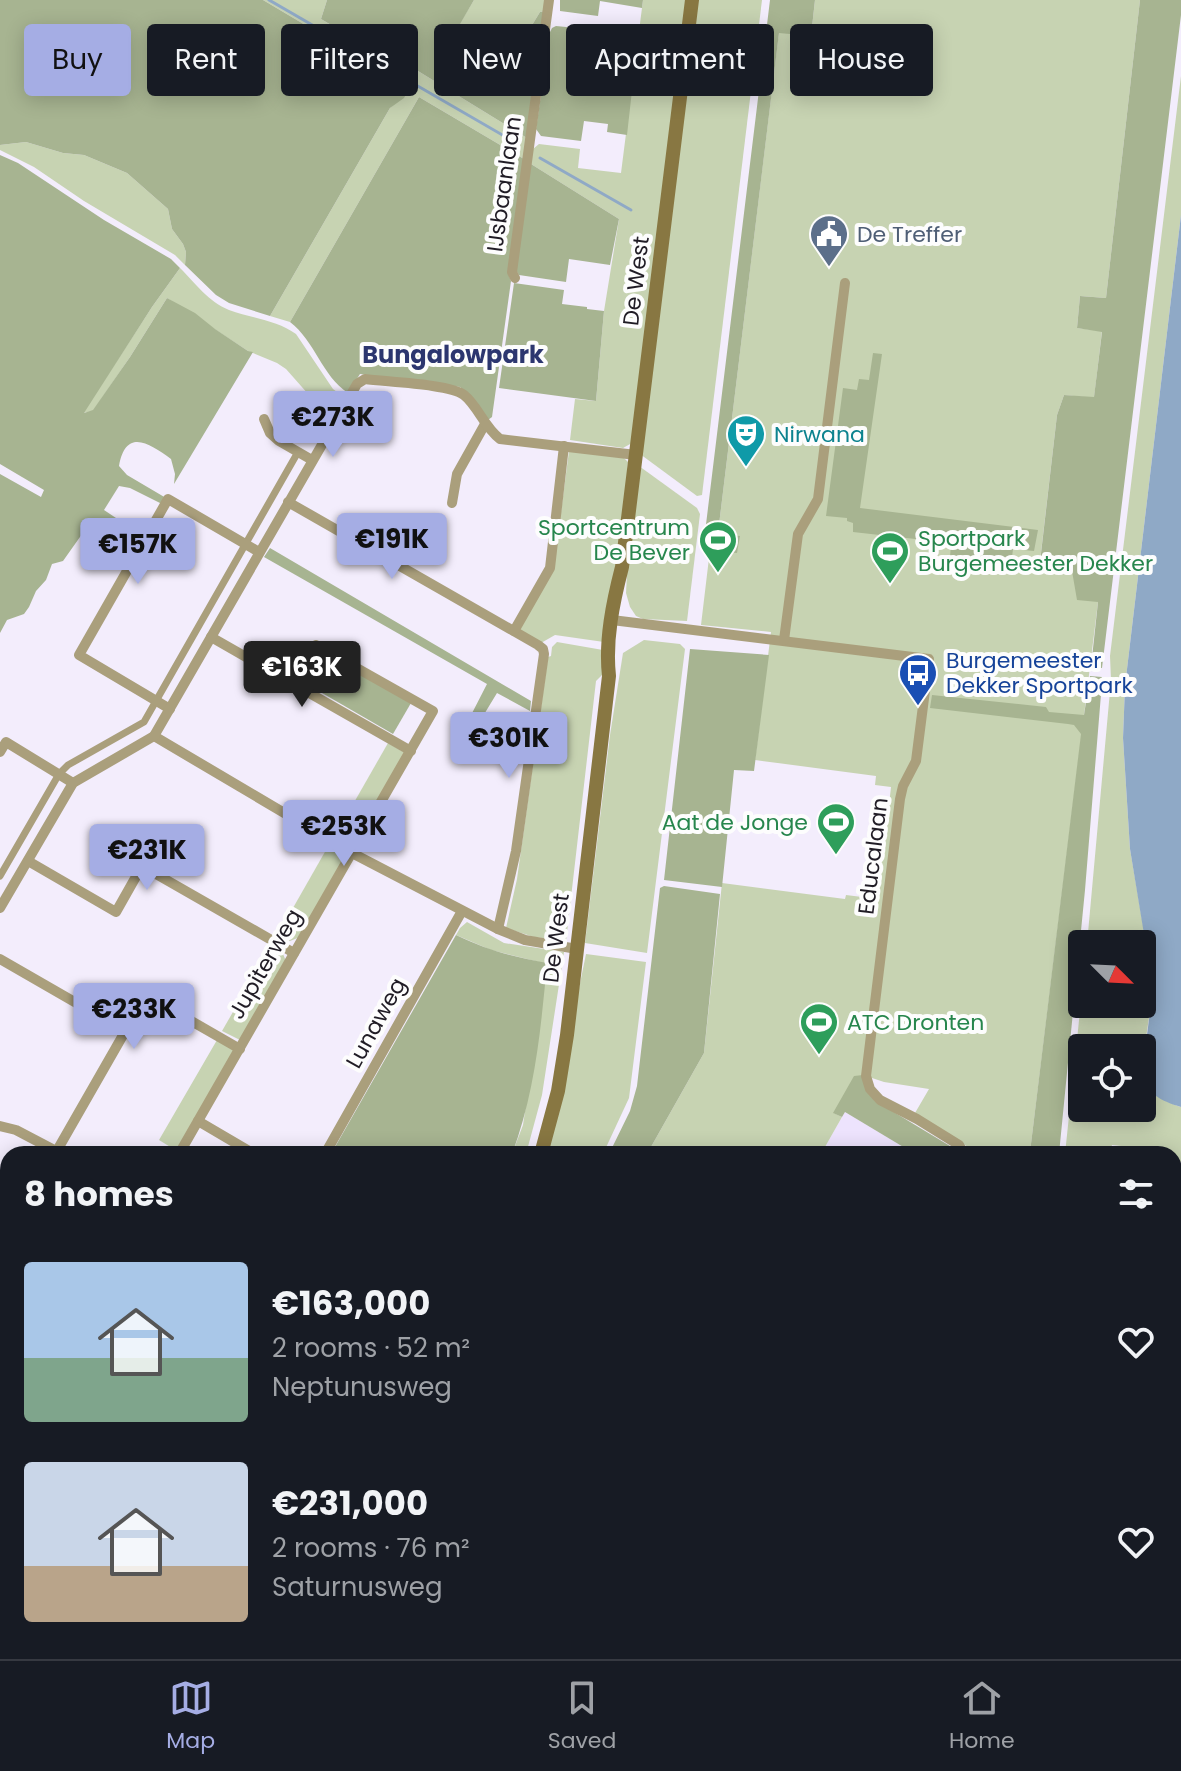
<!DOCTYPE html>
<meta charset="utf-8">
<style>
:root{--surface:#171b24;--page:#20242c;--text:#f1f3f6;--muted:#9ea1a6;--line:#363941;--accent:#a5ade4}
body{margin:0;font-family:Poppins,sans-serif;background:var(--page);color:var(--text);height:100vh;display:flex;flex-direction:column;font-size:30px;white-space:nowrap}
*{box-sizing:border-box;margin:0}
p{font-size:26px;color:var(--muted)}
.icon{flex:none;width:44px;height:44px;fill:none;stroke:currentColor;stroke-width:2;stroke-linecap:round;stroke-linejoin:round}
.map{position:relative;flex:1;overflow:hidden}
.details{position:absolute;left:0px;top:1146px;width:1182px;height:514px;display:flex;flex-direction:column;background:var(--surface);border-radius:24px 24px 0 0;box-shadow:0 4px 20px #0003}
.details>*{flex:none}
.hud{position:absolute;left:24px;top:24px;width:1134px;height:72px;display:flex;gap:16px}
.needle{width:52px;rotate:114deg}
.controls{position:absolute;left:1068px;top:930px;display:grid;gap:16px}
.controls a{display:grid;place-items:center;width:88px;height:88px;border-radius:8px;background:var(--surface);box-shadow:0 4px 20px #0003;font-size:40px}
.price{position:absolute;translate:-50% -68px;padding:0 18px;border-radius:8px;background:var(--accent);color:#111;font-size:26px;line-height:52px;filter:drop-shadow(0 2px 4px #0008)}
.price::after{content:'';position:absolute;left:50%;top:48px;width:24px;height:18px;margin-left:-12px;background:inherit;clip-path:polygon(0 0,100% 0,50% 100%)}
.price.selected{background:#222;color:#fff}
ul{padding:0;list-style:none}
li{display:flex;align-items:center;gap:24px;height:200px;padding:0 24px}
li span{display:grid;place-items:center;flex:none;width:224px;height:160px;border-radius:8px;color:#555}
li>.icon{margin-inline-start:auto}
span .icon{width:96px;height:96px;fill:#fffc;stroke-width:1}
li b{font-size:34px}
h2{display:flex;justify-content:space-between;align-items:center;height:96px;padding:0 24px;font-size:34px}
.pill{padding:0 28px;border-radius:8px;background:var(--surface);box-shadow:0 4px 20px #0003;font-size:28px;line-height:72px}
.pill.selected{background:var(--accent);color:#111}
.tabs{display:flex;justify-content:space-around;align-items:center;height:112px;border-top:2px solid var(--line);background:var(--surface);font-size:22px;color:var(--muted)}
.tabs a{display:grid;justify-items:center;gap:4px}
.tabs .selected{color:var(--accent)}
.map>svg:first-child{display:block}
.built{fill:#ede3fd}
.green{fill:#c7d3b2}
.forest{fill:#a7b491}
.water{fill:#8fa9c6}
.lines{fill:none;stroke-linecap:round;stroke-linejoin:round}
.stream{stroke:#8fa9c6;stroke-width:3}
.pedestrian-tunnel{stroke:#c9c3d1;stroke-width:7;stroke-dasharray:7 3.5;stroke-linecap:butt}
.pedestrian{stroke:#aa9f7c;stroke-width:7}
.minor{stroke:#aa9f7c;stroke-width:10}
.tertiary{stroke:#aa9f7c;stroke-width:12}
.secondary{stroke:#887742;stroke-width:14}
.labels{text-anchor:middle;dominant-baseline:central;stroke-width:8;stroke-linejoin:round;paint-order:stroke}
.street-label{font-size:22px;fill:#201c25;stroke:#fdfdfd}
.service-label{font-size:22px;fill:#4e5e75;stroke:#fdfdfd;text-anchor:start}
.culture-label{font-size:22px;fill:#0d838f;stroke:#fdfdfd;text-anchor:start}
.leisure-label{font-size:22px;fill:#27864d;stroke:#fdfdfd;text-anchor:end}
.transit-label{font-size:22px;fill:#164399;stroke:#fdfdfd;text-anchor:start}
.neighbourhood-label{font-size:24px;font-weight:bold;fill:#2c366f;stroke:#fdfdfd}
</style>
<div class="map">
<svg width="1181" height="1659" viewBox="0 0 1181 1659">
<rect width="100%" height="100%" fill="#f3edfc"/>
<g class="built">
<path d="M845,1112L915,1154H821Z"/>
<path d="M214,1652H698L707,1657L706,1659H210Z"/>
</g>
<g class="green">
<path d="M263,0H327L321,19L404,69L418,71L527,138L524,159L419,97L290,322L270,316L390,108L410,87Z"/>
<path d="M474,0H547L545,11L540,12L506,68L452,36Z"/>
<path d="M643,0H687L632,443L623,448L570,440L575,399L596,401L604,311L619,219L531,164L533,149L539,144L580,149L578,168L621,173Z"/>
<path d="M696,0H762L702,495L697,496L640,454Z"/>
<path d="M815,0H1140L1106,298L1080,296L1077,328L1102,331L1094,398L1064,395L1057,415L1040,561L1041,567L1072,570L1098,602L1030,1152L968,1147L915,1113L929,1089L884,1082L863,1075L834,1113L842,1117L821,1154H647L704,1053L722,883L845,899L846,895L862,897L871,822L887,823L891,787L875,785L876,776L755,760L771,632L701,625L709,558L718,533L779,32L811,36Z"/>
<path d="M1181,76V215L1125,686L1123,738L1130,849L1152,978V998L1142,1064V1048H1082V1108H1142V1073C1147,1091 1164,1102 1181,1107V1162L1174,1161V1154H1129L1130,1147L1112,1145L1110,1154H1065L1082,992V1004H1142V944H1087L1111,680L1110,656Z"/>
<path d="M26,142L63,153L84,155L127,173L168,209L172,229L183,244L186,252L185,265L175,255L84,201L34,167L0,150V145Z"/>
<path d="M180,268C195,283 209,302 229,310C251,318 277,320 296,334L333,389L345,398L332,421L286,369L277,363L248,351L167,298L130,357L93,411L83,413L152,307Z"/>
<path d="M569,451L624,458L628,462L624,512L604,642L555,635L541,643L520,630L556,550Z"/>
<path d="M639,466L697,508L700,514L687,621L643,619L636,616L630,607L626,593L628,555Z"/>
<path d="M644,640L680,644L685,649L647,953L585,943L610,735L623,653Z"/>
<path d="M557,642L603,650L602,675L596,681L566,941L534,937L506,928L517,879L548,657L551,656L552,647Z"/>
<path d="M388,743L407,754L355,844L336,834Z"/>
<path d="M330,843L349,854L300,937L290,941L277,936Z"/>
<path d="M467,922L504,943L564,952L542,1095L526,1154H512L523,1125L547,964L491,950L456,935L460,928Z"/>
<path d="M271,946L283,954L286,961L240,1040L222,1031Z"/>
<path d="M586,954L646,962L629,1098L603,1154H545Z"/>
<path d="M217,1040L234,1050L174,1154L169,1153L172,1148L159,1140Z"/>
<path d="M7,1356L8,1439L0,1452V1368Z"/>
<path d="M733,1652H899L903,1659H729Z"/>
</g>
<g class="forest">
<path d="M0,0H263L410,87L404,98L390,108L270,316L229,303L216,295L185,265L186,252L183,244L172,229L168,209L127,173L84,155L63,153L26,142L0,145Z"/>
<path d="M327,0H474L453,36L506,68L540,12L545,11L527,138L418,71L405,69L321,19Z"/>
<path d="M560,0H643L642,8L600,1L598,16L560,11Z"/>
<path d="M770,0H815L811,36L779,33L718,533L740,536L737,553L703,549Z"/>
<path d="M1140,0H1181V15L1102,668L1091,667L1098,602L1077,600L1072,571L1040,567V562L1057,415L1064,395L1094,397L1102,332L1077,328L1080,296L1106,298Z"/>
<path d="M556,26L596,30L594,50L636,55L627,135L607,132L608,124L584,121L581,141L541,136L536,129L550,32L552,28Z"/>
<path d="M419,97L524,159L508,273L511,281L492,417L488,420L471,397L460,387L360,374L348,393C322,376 315,341 290,322Z"/>
<path d="M0,155L18,163L104,220L171,259L180,268L152,307L84,413L93,410L130,357L167,298L195,313L215,329L248,351L253,352L174,484L175,474L171,459C150,444 126,427 119,466L127,475L166,498L162,504L130,488L119,486L104,510L143,536L140,543L96,519L92,520L63,561L52,564L46,580L36,591L29,607L24,614L7,620L0,633V474L41,497L44,490L0,464Z"/>
<path d="M531,164L619,219L610,265L569,259L566,282L519,275L516,270Z"/>
<path d="M514,283L564,290L562,304L587,307V309L604,311L596,401L499,388Z"/>
<path d="M873,353L882,354L860,508L1038,530L1034,551L1013,549L1011,565L950,558L951,543L853,532V523L847,521V518L826,516L843,388L857,390L859,379L869,380Z"/>
<path d="M270,548L531,701L530,711L497,693L477,726L468,721L487,684L264,557Z"/>
<path d="M690,649L769,655L754,771L734,770L722,887L664,880Z"/>
<path d="M321,651L411,703L393,734L303,682Z"/>
<path d="M1090,676L1102,677V682L1085,890L1059,1154H972L968,1147L1030,1152L1081,734L1074,725L1068,724L930,708L932,695L1046,707L1049,712L1084,715Z"/>
<path d="M664,886L720,894L704,1053L647,1154H609L630,1111L637,1086L660,888Z"/>
<path d="M456,935C487,950 513,957 547,963C541,1028 535,1093 512,1154H331Z"/>
<path d="M863,1075L892,1111L950,1146L959,1154H915L845,1112L842,1117L833,1113L854,1076Z"/>
</g>
<g class="water">
<path d="M1181,215V1107C1161,1101 1147,1094 1142,1073L1153,989L1130,849L1123,738L1125,686Z"/>
<path d="M1181,1232V1659H1063L1059,1652H1174V1235Z"/>
</g>
<g class="lines">
<g class="stream">
<path d="M269,0L518,144"/>
<path d="M540,158L631,210"/>
</g>
<path class="pedestrian-tunnel" d="M380,1659L384,1652"/>
<g class="pedestrian">
<path d="M0,876L59,774L68,765L144,722L298,452"/>
<path d="M502,1652L514,1659"/>
<path d="M549,1659L553,1652"/>
</g>
<g class="minor">
<path d="M515,278L512,272L549,0"/>
<path d="M264,419L270,433L279,441L312,460"/>
<path d="M288,502L538,645L543,649L544,654L516,851L498,929"/>
<path d="M452,503L457,474L485,424"/>
<path d="M612,620L929,659L916,761L903,786L900,799L866,1076L870,1089L880,1100L917,1119L959,1145L964,1154"/>
<path d="M514,631L550,568L564,446"/>
<path d="M211,637L411,751"/>
<path d="M784,640L798,534L818,499L845,283"/>
<path d="M170,709L79,655L168,499L259,552"/>
<path d="M154,736L352,853L498,929L525,940L577,949"/>
<path d="M0,752L6,742L73,783"/>
<path d="M28,861L116,912L142,866L294,953"/>
<path d="M0,908L73,783L154,736L357,384L365,379C386,382 450,384 464,395C478,406 484,427 500,439L636,455"/>
<path d="M0,959L125,1031"/>
<path d="M198,1121L254,1154"/>
<path d="M0,1126L16,1130L56,1151"/>
<path d="M55,1154L146,995L240,1049"/>
<path d="M179,1154L433,711L316,645L294,684"/>
<path d="M325,1154L462,911"/>
<path d="M1116,1154V1152"/>
<path d="M0,1346L8,1350"/>
<path d="M0,1466L8,1452"/>
<path d="M0,1567L8,1572"/>
<path d="M135,1659L139,1652"/>
<path d="M238,1659L242,1652"/>
<path d="M715,1659L718,1652"/>
</g>
<path class="tertiary" d="M0,1246L8,1251"/>
<g class="secondary">
<path d="M541,1154L558,1091L567,1035L609,676C605,640 613,602 622,567L692,0"/>
<path d="M927,1652L932,1659"/>
</g>
</g>
<defs>
<symbol id="civic-pin" viewBox="-11 -11 22 30"><path d="M0 17L-7.5 6A9.5 9.5 0 1 1 7.5 6Z" fill="#5c6f8a" stroke="#fdfdfd"/><path d="M-.6-6.5H3V-4.5H.6V-3L4-1V1h2V6H-6V1h2V-1L-.6-3ZM-1.2 2.5V6h2.4V2.5Z" fill="#fff"/></symbol>
<symbol id="theatre-pin" viewBox="-11 -11 22 30"><path d="M0 17L-7.5 6A9.5 9.5 0 1 1 7.5 6Z" fill="#0f9aa8" stroke="#fdfdfd"/><path d="M-5-5.5Q0-4 5-5.5V0Q5 5 0 6Q-5 5-5 0ZM-3.3-2.5H-1v1.5H-3.3ZM1-2.5H3.3v1.5H1ZM-2.8 1Q0 5.5 2.8 1Z" fill="#fff"/></symbol>
<symbol id="stadium-pin" viewBox="-11 -11 22 30"><path d="M0 17L-7.5 6A9.5 9.5 0 1 1 7.5 6Z" fill="#2e9e5b" stroke="#fdfdfd"/><path d="M0-5a6.5 5 0 1 0 0 10a6.5 5 0 1 0 0-10ZM-3.5-1.8h7v3.6h-7Z" fill="#fff"/></symbol>
<symbol id="bus-pin" viewBox="-11 -11 22 30"><path d="M0 17L-7.5 6A9.5 9.5 0 1 1 7.5 6Z" fill="#1a4fb4" stroke="#fdfdfd"/><path d="M-5-6H5V4H4V6H2V4H-2V6H-4V4H-5ZM-3.5-4V0h7V-4ZM-3.5 1.2v1.5H-2V1.2ZM2 1.2v1.5H3.5V1.2Z" fill="#fff"/></symbol>
</defs>
<g fill-rule="evenodd">
<use href="#civic-pin" x="807" y="212" width="44" height="60"/>
<use href="#theatre-pin" x="724" y="412" width="44" height="60"/>
<use href="#stadium-pin" x="696" y="518" width="44" height="60"/>
<use href="#stadium-pin" x="868" y="529" width="44" height="60"/>
<use href="#bus-pin" x="896" y="651" width="44" height="60"/>
<use href="#stadium-pin" x="814" y="800" width="44" height="60"/>
<use href="#stadium-pin" x="797" y="1000" width="44" height="60"/>
</g>
<g class="labels">
<g class="street-label">
<text transform="translate(504 184) rotate(-82)">IJsbaanlaan</text>
<text transform="translate(636 281) rotate(-83)">De West</text>
<text transform="translate(873 856) rotate(-83)">Educalaan</text>
<text transform="translate(556 938) rotate(-83)">De West</text>
<text transform="translate(265 964) rotate(-60)">Jupiterweg</text>
<text transform="translate(376 1023) rotate(-61)">Lunaweg</text>
</g>
<g class="service-label">
<text x="857" y="234">De Treffer</text>
</g>
<g class="culture-label">
<text x="774" y="434">Nirwana</text>
</g>
<g class="leisure-label">
<text x="690" y="527">Sportcentrum<tspan x="690" dy="25">De Bever</tspan></text>
<text x="918" y="538" text-anchor="start">Sportpark<tspan x="918" dy="25">Burgemeester Dekker</tspan></text>
<text x="808" y="822">Aat de Jonge</text>
<text x="847" y="1022" text-anchor="start">ATC Dronten</text>
</g>
<g class="transit-label">
<text x="946" y="660">Burgemeester<tspan x="946" dy="25">Dekker Sportpark</tspan></text>
</g>
<g class="neighbourhood-label">
<text x="453" y="354">Bungalowpark</text>
</g>
</g>
</svg>
<div class="controls">
<a><svg class="needle" viewBox="-14 -14 28 28"><path d="M0-13l5 13h-10z" fill="#e53935"/><path d="M0 13l5-13h-10z" fill="#9ea1a6"/></svg></a>
<a><svg class="icon" aria-label="locate" viewBox="0 0 24 24"><circle cx="12" cy="12" r="6"/><path d="M12 2v4M12 18v4M2 12h4M18 12h4"/></svg></a>
</div>
<b class="price" style="left:333px;top:459px">€273K</b>
<b class="price" style="left:392px;top:581px">€191K</b>
<b class="price" style="left:138px;top:586px">€157K</b>
<b class="price selected" style="left:302px;top:709px">€163K</b>
<b class="price" style="left:509px;top:780px">€301K</b>
<b class="price" style="left:344px;top:868px">€253K</b>
<b class="price" style="left:147px;top:892px">€231K</b>
<b class="price" style="left:134px;top:1051px">€233K</b>
<div class="hud">
<a class="pill selected">Buy</a>
<a class="pill">Rent</a>
<a class="pill">Filters</a>
<a class="pill">New</a>
<a class="pill">Apartment</a>
<a class="pill">House</a>
</div>
<section class="details">
<h2>8 homes<svg class="icon" aria-label="filters" viewBox="0 0 24 24"><path d="M4 7h16M4 17h16"/><circle cx="9" cy="7" r="2"/><circle cx="15" cy="17" r="2"/></svg></h2>
<ul>
<li><span style="background:linear-gradient(#a9c7e8 60%,#7fa58c 0)"><svg class="icon" aria-label="home" viewBox="0 0 24 24"><path d="M3 11l9-7 9 7M6 9v11h12V9"/></svg></span><div><b>€163,000</b><p>2 rooms · 52 m²</p><p>Neptunusweg</p></div><svg class="icon" aria-label="heart" viewBox="0 0 24 24"><path d="M12 20l-8-8c-3-5 5-10 8-4 3-6 11-1 8 4z"/></svg></li>
<li><span style="background:linear-gradient(#c9d6e8 65%,#b9a48a 0)"><svg class="icon" aria-label="home" viewBox="0 0 24 24"><path d="M3 11l9-7 9 7M6 9v11h12V9"/></svg></span><div><b>€231,000</b><p>2 rooms · 76 m²</p><p>Saturnusweg</p></div><svg class="icon" aria-label="heart" viewBox="0 0 24 24"><path d="M12 20l-8-8c-3-5 5-10 8-4 3-6 11-1 8 4z"/></svg></li>
</ul>
</section>
</div>
<nav class="tabs">
<a class="selected"><svg class="icon" aria-label="map" viewBox="0 0 24 24"><path d="M3 6l6-2 6 2 6-2v14l-6 2-6-2-6 2zM9 4v14M15 6v14"/></svg>Map</a>
<a><svg class="icon" aria-label="saved" viewBox="0 0 24 24"><path d="M7 4h10v16l-5-4-5 4z"/></svg>Saved</a>
<a><svg class="icon" aria-label="home" viewBox="0 0 24 24"><path d="M3 11l9-7 9 7M6 9v11h12V9"/></svg>Home</a>
</nav>
